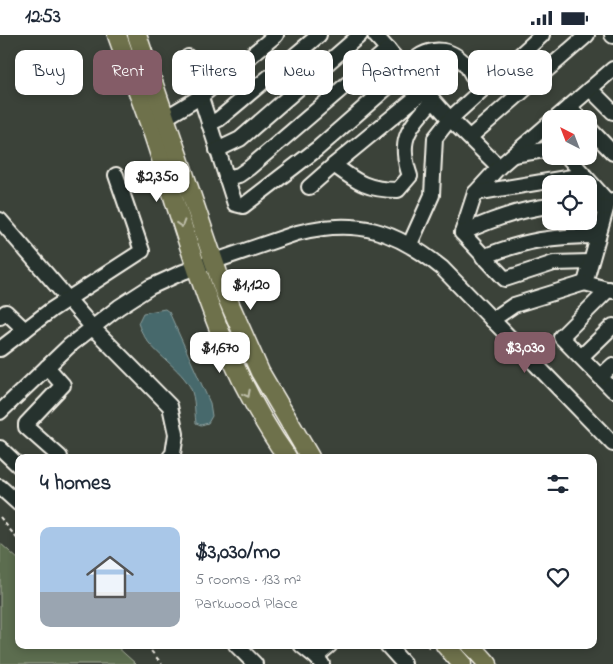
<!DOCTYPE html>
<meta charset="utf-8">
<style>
:root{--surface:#fff;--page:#f6f6f7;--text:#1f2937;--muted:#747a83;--line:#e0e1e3;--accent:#845c67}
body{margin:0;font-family:"Indie Flower",sans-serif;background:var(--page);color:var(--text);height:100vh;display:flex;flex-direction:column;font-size:19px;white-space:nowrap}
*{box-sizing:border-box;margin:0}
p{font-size:16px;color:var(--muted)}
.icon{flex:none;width:28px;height:28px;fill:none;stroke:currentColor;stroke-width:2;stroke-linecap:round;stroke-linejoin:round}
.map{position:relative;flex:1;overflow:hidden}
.panel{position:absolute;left:15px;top:419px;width:582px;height:195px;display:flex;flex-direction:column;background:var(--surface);border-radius:10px;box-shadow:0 2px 8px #0003}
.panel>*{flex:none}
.hud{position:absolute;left:15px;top:15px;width:584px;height:45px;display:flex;gap:10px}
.needle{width:32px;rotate:318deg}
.controls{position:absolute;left:542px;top:75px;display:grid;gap:10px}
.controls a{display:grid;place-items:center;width:55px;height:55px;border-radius:10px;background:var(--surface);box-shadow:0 2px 8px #0003;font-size:25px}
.price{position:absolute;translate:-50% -42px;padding:0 11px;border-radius:10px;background:#fff;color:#222;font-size:16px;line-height:32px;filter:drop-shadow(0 1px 2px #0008)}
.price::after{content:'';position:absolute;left:50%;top:30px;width:15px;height:11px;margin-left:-8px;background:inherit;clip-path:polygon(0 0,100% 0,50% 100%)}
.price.on{background:var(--accent);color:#fff}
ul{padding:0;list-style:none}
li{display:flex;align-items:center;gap:15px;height:125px;padding:0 25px}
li+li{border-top:1px solid var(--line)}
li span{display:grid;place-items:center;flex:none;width:140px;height:100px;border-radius:10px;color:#555}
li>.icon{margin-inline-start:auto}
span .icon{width:60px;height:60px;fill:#fffc;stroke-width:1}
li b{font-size:21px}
h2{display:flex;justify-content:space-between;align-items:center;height:60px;padding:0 25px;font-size:21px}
.chip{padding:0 18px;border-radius:10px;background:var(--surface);box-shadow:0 2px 8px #0003;font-size:18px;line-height:45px}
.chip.on{background:var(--accent);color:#fff}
.status{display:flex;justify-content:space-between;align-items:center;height:35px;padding:0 25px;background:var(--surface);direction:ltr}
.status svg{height:14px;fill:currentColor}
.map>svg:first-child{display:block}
.green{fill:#5c6d50;stroke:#a8af9c}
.water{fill:#46696c;stroke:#8c9f9e}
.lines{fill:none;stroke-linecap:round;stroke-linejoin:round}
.minor-casing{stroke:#f4f1e8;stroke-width:18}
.major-casing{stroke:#f4f1e8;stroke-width:21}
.path{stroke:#f4f1e8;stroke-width:2;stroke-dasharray:4 4;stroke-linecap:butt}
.minor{stroke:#26332d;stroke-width:14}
.major{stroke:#6e714b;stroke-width:18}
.oneway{stroke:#bebea9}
</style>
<div class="status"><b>12:53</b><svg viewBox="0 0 49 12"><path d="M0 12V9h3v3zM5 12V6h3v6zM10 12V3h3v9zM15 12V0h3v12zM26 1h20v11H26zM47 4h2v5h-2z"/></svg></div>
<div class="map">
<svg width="613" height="629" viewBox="0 0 613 629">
<rect width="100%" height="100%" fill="#3b4239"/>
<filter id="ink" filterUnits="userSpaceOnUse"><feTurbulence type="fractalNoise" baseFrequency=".02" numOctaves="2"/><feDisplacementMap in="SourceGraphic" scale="10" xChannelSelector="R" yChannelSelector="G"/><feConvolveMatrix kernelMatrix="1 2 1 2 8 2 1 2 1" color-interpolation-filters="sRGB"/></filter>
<g filter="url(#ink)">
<path class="green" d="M0,508L19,525V610H115L136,629H0Z"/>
<path class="water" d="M165,274L169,277L210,368L212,381L208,388L201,390L196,388C194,374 196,359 187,347C172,326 146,314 138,288L143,278Z"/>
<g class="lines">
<defs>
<g id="minor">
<path d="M375,0L448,82L499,132L551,87"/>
<path d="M612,0L613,1"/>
<path d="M188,22L235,169L243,171L317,114L407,35C419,13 447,8 465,29C471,36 476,48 480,56"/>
<path d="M590,54L613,77"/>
<path d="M424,56L334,130C358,148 368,155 398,155L410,141C397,104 409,93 433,65"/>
<path d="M569,72L580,84"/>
<path d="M165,83L200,62L276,0"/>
<path d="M555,84L613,34"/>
<path d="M209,89L219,84L319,0"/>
<path d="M589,93L613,118"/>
<path d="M470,102L587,0"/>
<path d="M217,115L240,104L360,0"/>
<path d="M513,120L551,114"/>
<path d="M567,121L608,167"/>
<path d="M499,132L475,158L462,198L505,244L554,228L590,227"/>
<path d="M226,143L239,140L249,133L388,14"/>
<path d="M309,152L334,130"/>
<path d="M475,158L584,140"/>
<path d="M613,165L608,167L585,248L613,256"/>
<path d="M589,170L606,173"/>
<path d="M0,185L93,293L170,371L176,399L173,419L170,422"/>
<path d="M462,198C490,185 521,174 551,171"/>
<path d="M410,209L432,160L435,103L450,84L542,0"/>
<path d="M483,222C526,205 552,201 598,201"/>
<path d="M609,254L561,302L613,355"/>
<path d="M0,282L6,277L25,295"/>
<path d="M492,285L514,270L585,248"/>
<path d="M0,314L51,275L142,216L116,140"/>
<path d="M581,322L613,291"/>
<path d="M47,332L63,350L26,389V392L60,422"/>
<path d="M600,342L613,330"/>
<path d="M0,377L69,311L119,272L150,252L183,237L297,198C357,183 395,195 442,233L613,409"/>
<path d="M0,413L19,431"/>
<path d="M0,452L19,469"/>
<path d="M236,610L255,629"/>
<path d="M301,610L316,622"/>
<path d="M387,610L404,629"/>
<path d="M322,629L316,622L330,610"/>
</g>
<g id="major">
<path d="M117,0C128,31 140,62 151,93C189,207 217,323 287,422"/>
<path d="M137,0L224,256L260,337L310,422"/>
<path d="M445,610L462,629"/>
<path d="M471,610L488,629"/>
</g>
</defs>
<use href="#minor" class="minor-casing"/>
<use href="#major" class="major-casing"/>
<g class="path">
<path d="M0,482L19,506"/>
<path d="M146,610L162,629"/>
<path d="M427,610L432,616"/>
</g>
<use href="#minor" class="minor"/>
<use href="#major" class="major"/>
</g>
<defs><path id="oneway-chevron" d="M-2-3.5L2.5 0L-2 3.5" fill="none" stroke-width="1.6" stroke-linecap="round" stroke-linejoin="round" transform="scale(1.25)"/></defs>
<g class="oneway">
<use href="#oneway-chevron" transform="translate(181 189) rotate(73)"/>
<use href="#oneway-chevron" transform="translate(247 359) rotate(62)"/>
</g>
</g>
</svg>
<div class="controls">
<a><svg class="needle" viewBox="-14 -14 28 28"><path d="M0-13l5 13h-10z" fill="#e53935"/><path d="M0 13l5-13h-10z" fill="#747a83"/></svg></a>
<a><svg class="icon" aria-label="locate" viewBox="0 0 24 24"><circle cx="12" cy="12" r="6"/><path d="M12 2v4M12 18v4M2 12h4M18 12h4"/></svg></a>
</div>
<b class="price" style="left:157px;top:168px">$2,350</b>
<b class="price" style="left:251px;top:276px">$1,120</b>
<b class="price" style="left:220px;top:339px">$1,670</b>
<b class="price on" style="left:525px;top:339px">$3,030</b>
<div class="hud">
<a class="chip">Buy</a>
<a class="chip on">Rent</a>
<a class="chip">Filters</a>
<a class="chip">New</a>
<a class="chip">Apartment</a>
<a class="chip">House</a>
</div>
<section class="panel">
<h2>4 homes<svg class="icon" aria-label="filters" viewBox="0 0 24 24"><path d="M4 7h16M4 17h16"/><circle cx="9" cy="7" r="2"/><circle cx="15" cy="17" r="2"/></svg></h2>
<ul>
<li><span style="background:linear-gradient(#a9c7e8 65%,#9aa5b1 0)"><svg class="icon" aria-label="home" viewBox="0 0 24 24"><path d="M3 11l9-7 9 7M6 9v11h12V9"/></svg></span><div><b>$3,030/mo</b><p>5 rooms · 133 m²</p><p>Parkwood Place</p></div><svg class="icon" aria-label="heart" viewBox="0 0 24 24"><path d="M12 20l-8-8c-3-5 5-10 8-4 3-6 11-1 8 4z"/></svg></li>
</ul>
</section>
</div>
